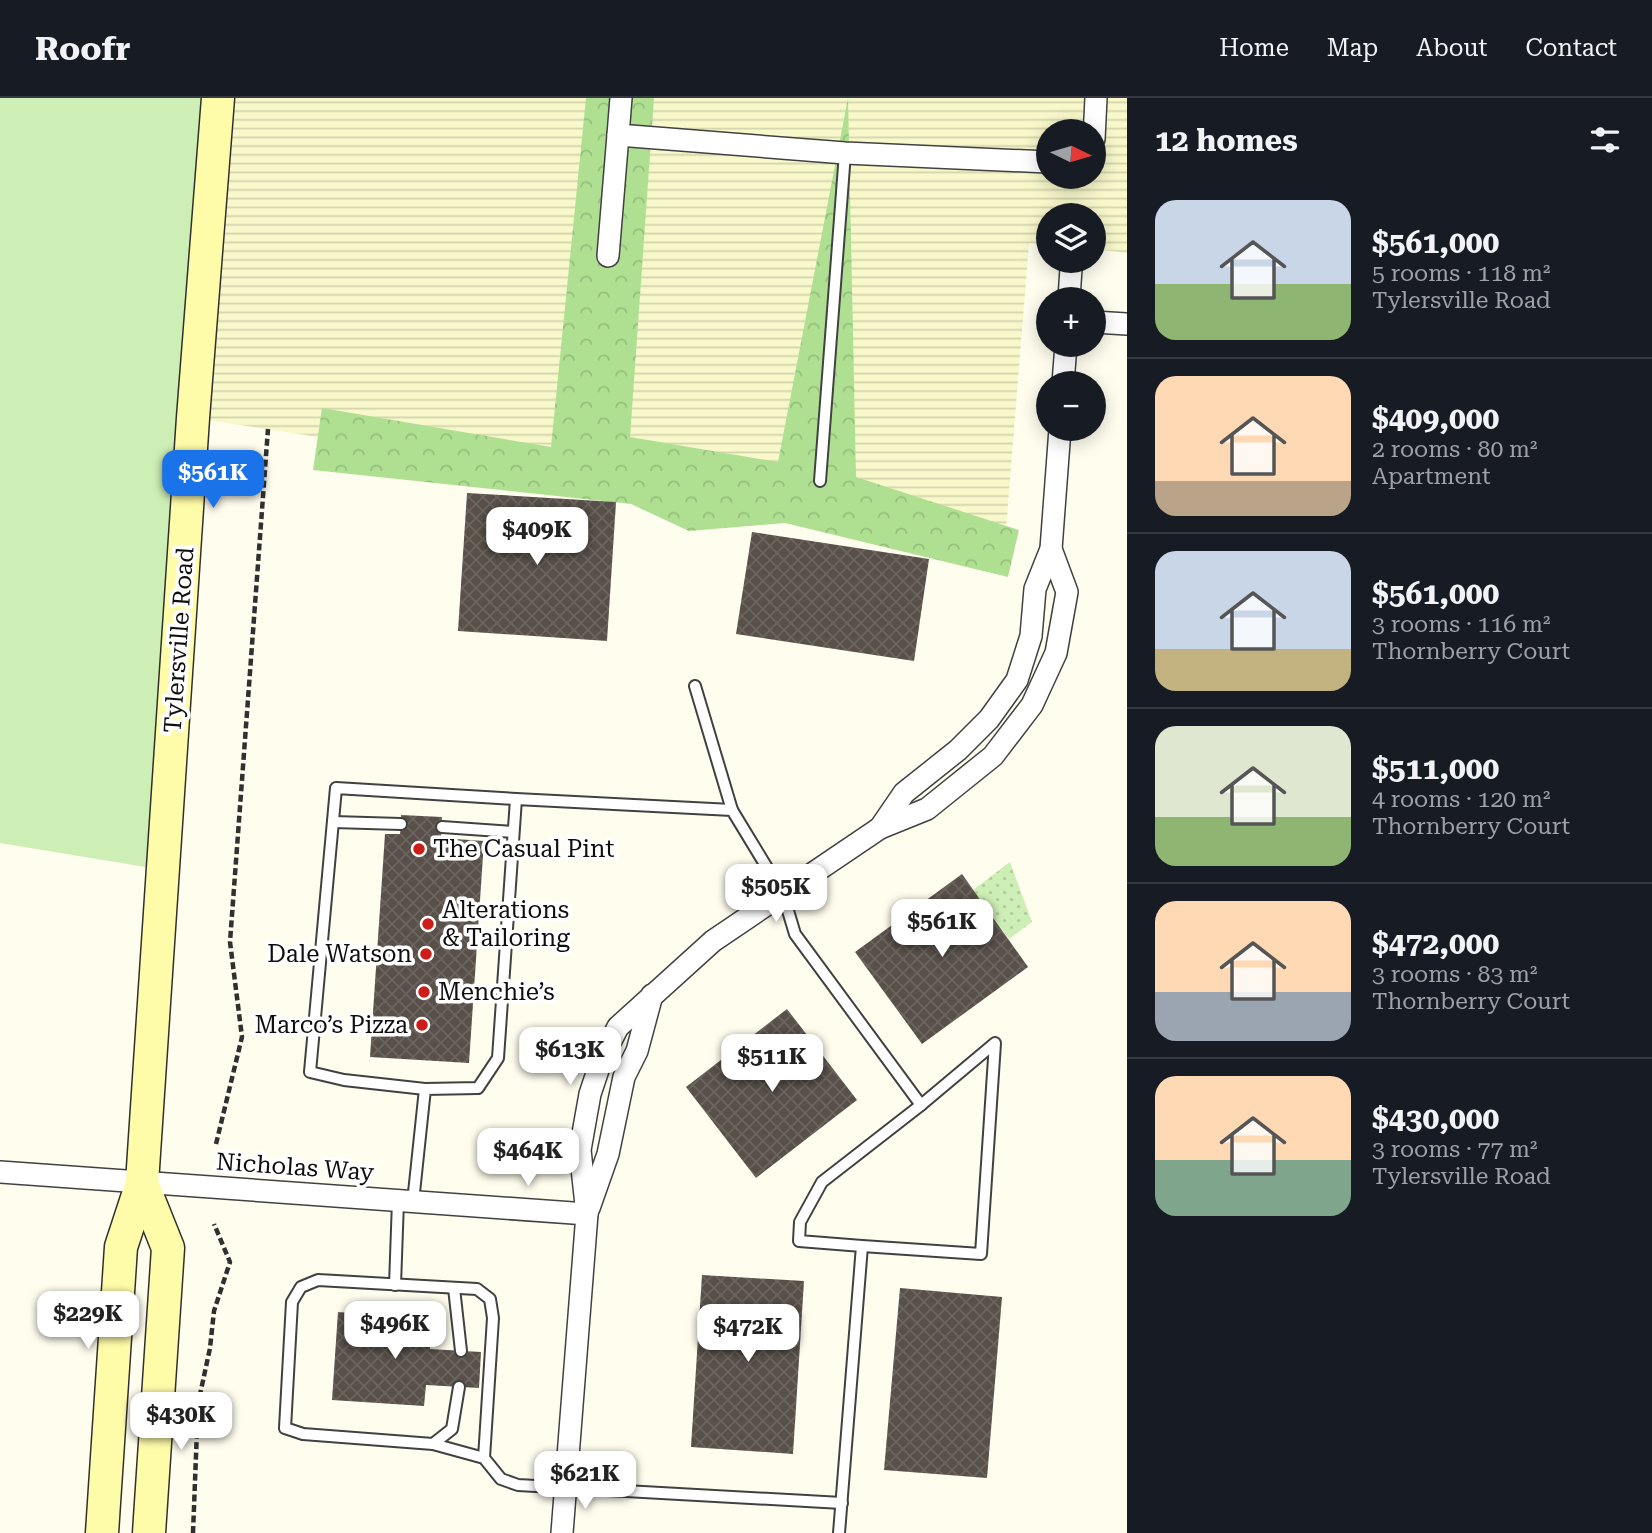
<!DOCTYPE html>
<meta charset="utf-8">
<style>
:root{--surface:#171b24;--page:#20242c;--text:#f1f3f6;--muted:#9ea1a6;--line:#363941;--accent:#1a73e8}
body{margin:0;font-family:"Roboto Serif",serif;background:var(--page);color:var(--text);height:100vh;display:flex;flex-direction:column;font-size:26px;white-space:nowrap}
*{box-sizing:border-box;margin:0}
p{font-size:23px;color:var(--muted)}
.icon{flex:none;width:38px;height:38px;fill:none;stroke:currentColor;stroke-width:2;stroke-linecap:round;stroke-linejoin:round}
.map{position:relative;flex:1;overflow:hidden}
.panel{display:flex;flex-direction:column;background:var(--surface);width:525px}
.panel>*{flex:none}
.needle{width:46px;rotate:95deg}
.tools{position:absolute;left:1036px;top:21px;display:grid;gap:14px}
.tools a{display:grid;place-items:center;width:70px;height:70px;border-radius:50%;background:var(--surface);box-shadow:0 4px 18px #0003;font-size:35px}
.price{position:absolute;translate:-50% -60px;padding:0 16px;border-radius:14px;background:#fff;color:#222;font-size:23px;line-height:46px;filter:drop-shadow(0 2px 4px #0008)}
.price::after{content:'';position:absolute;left:50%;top:42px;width:21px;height:16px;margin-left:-10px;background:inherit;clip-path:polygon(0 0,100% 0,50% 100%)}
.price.on{background:var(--accent);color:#fff}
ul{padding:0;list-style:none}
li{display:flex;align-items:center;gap:21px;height:175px;padding:0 28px}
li+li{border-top:2px solid var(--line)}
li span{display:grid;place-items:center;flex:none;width:196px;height:140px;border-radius:21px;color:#555}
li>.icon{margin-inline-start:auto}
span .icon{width:84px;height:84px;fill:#fffc;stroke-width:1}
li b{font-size:30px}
h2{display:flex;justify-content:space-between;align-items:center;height:84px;padding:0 28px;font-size:30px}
header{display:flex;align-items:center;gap:42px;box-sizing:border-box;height:98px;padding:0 35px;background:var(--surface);border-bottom:2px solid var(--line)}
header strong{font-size:33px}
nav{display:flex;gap:38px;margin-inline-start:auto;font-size:24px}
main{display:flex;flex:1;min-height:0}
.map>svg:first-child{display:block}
.farmland{fill:url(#farmland-rules);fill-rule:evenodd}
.grass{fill:#cdeeb4}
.forest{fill:url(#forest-crowns)}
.park{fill:url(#park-dots)}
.building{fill:url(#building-cross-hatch)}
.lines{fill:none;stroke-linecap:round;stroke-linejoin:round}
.lane-casing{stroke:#414141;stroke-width:14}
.street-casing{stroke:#414141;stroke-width:24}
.secondary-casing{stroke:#303030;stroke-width:35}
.path{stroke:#303030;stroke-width:4.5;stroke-dasharray:7 3.5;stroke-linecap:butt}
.lane{stroke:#fff;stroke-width:10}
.street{stroke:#fff;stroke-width:21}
.secondary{stroke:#fffca9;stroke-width:32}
.poi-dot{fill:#cc1d18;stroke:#fff;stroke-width:2.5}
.labels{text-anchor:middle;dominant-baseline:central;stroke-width:7;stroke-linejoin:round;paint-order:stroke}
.street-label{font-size:24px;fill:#0e0e0e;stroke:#fff}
.poi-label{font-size:24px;fill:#0e0e0e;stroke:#fff;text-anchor:start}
</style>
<header>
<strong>Roofr</strong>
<nav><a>Home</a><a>Map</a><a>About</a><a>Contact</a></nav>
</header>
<main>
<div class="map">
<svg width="1127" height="1435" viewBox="0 0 1127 1435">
<defs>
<pattern id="farmland-rules" width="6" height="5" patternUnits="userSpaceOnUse" patternTransform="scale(1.75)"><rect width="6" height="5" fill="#f8f8cb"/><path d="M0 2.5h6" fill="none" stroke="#d3d3ad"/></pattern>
<pattern id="forest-crowns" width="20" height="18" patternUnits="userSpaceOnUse" patternTransform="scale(1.75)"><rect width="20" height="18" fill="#afe091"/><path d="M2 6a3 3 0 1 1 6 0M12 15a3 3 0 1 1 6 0" fill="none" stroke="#95bf7c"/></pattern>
<pattern id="park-dots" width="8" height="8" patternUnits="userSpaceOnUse" patternTransform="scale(1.75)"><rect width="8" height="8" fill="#cdeeb4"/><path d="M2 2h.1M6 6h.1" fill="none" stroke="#afcb9a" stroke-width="1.8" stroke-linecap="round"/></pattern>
<pattern id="building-cross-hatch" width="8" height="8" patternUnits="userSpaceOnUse" patternTransform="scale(1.75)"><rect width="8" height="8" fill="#585049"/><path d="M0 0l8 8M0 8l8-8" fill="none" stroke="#6b655f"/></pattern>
</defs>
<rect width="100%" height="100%" fill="#fffdee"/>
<path class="farmland" d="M218,0H1127V155L1094,151V117H1048V147L1029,145L1005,444L193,320ZM1048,33H1094V79H1048Z"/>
<path class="grass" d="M0,0H218L164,772L0,745Z"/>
<path class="forest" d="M586,0H654L630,339L778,364L848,0L856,379L1019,432L1008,479L785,425L689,433L631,406L313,372L322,310L551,349Z"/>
<path class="park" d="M1010,764L1032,824L1009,841L973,792Z"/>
<g class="building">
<path d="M467,395L616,404L607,543L458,533Z"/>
<path d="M752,434L929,461L914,563L736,536Z"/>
<path d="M401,717L442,719L441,740L484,743L469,965L370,959L385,736H400Z"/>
<path d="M962,776L1028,869L922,946L855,854Z"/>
<path d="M787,911L857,1002L756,1080L686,989Z"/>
<path d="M702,1177L804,1183L793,1356L691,1349Z"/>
<path d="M900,1190L1002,1199L987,1380L884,1372Z"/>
<path d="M338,1214L432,1221L430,1251L481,1254L479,1290L426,1287L424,1308L332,1302Z"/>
</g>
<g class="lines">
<defs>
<g id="lane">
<path d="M820,383L845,55"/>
<path d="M695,588L732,712"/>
<path d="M333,724L401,726"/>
<path d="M442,729L513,734"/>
<path d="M425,991L344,982L310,974L336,690L516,701"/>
<path d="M413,1104L425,991L478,990L498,960L516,701L732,712L783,796L795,836L921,1007L822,1084L800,1124L799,1143L862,1148L839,1435"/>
<path d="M862,1148L981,1156L995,945L921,1007"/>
<path d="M395,1187L398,1103"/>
<path d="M454,1190L461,1253"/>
<path d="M433,1346L452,1331L459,1289"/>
<path d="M484,1360L433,1346L303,1336L285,1330L292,1204L301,1189L318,1182L477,1191L490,1201L493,1220L484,1360L501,1381L518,1387L842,1405"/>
</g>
<g id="street">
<path d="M621,0L618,37L845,55L1048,64"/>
<path d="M1094,41L1096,0"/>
<path d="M608,158L618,37"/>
<path d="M1069,201L1071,170"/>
<path d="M1094,224L1127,226"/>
<path d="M1063,285L1066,247"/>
<path d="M880,730L904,695L958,652L989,621L1017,582L1031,538L1035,491L1051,451L1060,331"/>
<path d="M0,1074L587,1116"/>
<path d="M589,1110L608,1056L624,979L637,953L652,897"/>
<path d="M562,1435L587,1116L580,1052L590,996L602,960L618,929L713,843L880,730L927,711L993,658L1032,607L1056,555L1067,494L1051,451"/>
</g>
<g id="secondary">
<path d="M142,1085L168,1150L149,1435"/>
<path d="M102,1435L121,1149L142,1085L193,320L218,0"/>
</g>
</defs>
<use href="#lane" class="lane-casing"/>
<use href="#street" class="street-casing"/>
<use href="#secondary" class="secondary-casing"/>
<g class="path">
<path d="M216,1046L242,939L230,844L268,331"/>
<path d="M193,1435L198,1306L210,1250L214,1213L230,1164L214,1126"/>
</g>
<use href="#lane" class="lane"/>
<use href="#street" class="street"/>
<use href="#secondary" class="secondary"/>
</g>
<g class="poi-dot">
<circle cx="419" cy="751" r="7"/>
<circle cx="428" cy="826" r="7"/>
<circle cx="426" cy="856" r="7"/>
<circle cx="424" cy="894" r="7"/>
<circle cx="422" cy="927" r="7"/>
</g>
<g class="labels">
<g class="street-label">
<text transform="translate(179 542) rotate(-86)">Tylersville Road</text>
<text transform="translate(295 1069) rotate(4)">Nicholas Way</text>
</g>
<g class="poi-label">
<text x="433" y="751">The Casual Pint</text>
<text x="442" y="812">Alterations<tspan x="442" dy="28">&amp; Tailoring</tspan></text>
<text x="412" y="856" text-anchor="end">Dale Watson</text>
<text x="438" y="894">Menchie’s</text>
<text x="408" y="927" text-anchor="end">Marco’s Pizza</text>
</g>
</g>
</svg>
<div class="tools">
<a><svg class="needle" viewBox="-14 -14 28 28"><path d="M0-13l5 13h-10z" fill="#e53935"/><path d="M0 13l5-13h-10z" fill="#9ea1a6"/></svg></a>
<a><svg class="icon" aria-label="layers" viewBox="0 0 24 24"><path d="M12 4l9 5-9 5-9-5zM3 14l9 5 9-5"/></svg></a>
<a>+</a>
<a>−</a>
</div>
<b class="price on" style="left:213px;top:412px">$561K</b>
<b class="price" style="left:537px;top:469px">$409K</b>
<b class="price" style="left:776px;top:826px">$505K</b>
<b class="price" style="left:942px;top:861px">$561K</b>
<b class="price" style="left:570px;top:989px">$613K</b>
<b class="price" style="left:772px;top:996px">$511K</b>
<b class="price" style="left:528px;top:1090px">$464K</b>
<b class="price" style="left:88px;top:1253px">$229K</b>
<b class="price" style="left:395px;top:1263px">$496K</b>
<b class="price" style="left:748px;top:1266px">$472K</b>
<b class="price" style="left:181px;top:1354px">$430K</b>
<b class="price" style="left:585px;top:1413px">$621K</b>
</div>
<section class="panel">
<h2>12 homes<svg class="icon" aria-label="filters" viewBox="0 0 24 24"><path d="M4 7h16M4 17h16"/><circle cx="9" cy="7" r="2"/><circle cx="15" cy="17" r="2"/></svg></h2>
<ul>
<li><span style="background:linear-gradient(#c9d6e8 60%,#8fb573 0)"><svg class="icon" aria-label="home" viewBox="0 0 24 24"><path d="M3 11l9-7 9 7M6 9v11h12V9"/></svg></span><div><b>$561,000</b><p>5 rooms · 118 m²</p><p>Tylersville Road</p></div></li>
<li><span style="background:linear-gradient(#ffd9b3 75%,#b9a48a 0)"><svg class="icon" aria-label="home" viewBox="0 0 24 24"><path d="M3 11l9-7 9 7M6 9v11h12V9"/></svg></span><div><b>$409,000</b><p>2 rooms · 80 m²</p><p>Apartment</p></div></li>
<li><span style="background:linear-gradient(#c9d6e8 70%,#c2b280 0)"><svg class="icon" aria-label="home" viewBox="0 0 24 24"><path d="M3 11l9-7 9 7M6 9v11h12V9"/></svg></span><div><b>$561,000</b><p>3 rooms · 116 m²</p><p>Thornberry Court</p></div></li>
<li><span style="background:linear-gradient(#dfe7d0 65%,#8fb573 0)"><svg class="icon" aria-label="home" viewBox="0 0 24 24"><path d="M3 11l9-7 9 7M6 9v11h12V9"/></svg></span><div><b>$511,000</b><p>4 rooms · 120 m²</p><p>Thornberry Court</p></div></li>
<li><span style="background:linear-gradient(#ffd9b3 65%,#9aa5b1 0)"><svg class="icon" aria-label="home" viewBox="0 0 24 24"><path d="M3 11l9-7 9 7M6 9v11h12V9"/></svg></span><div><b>$472,000</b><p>3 rooms · 83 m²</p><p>Thornberry Court</p></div></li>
<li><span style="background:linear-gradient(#ffd9b3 60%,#7fa58c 0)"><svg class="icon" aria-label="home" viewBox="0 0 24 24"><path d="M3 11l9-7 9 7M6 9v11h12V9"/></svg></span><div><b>$430,000</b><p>3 rooms · 77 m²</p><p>Tylersville Road</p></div></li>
</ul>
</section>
</main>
